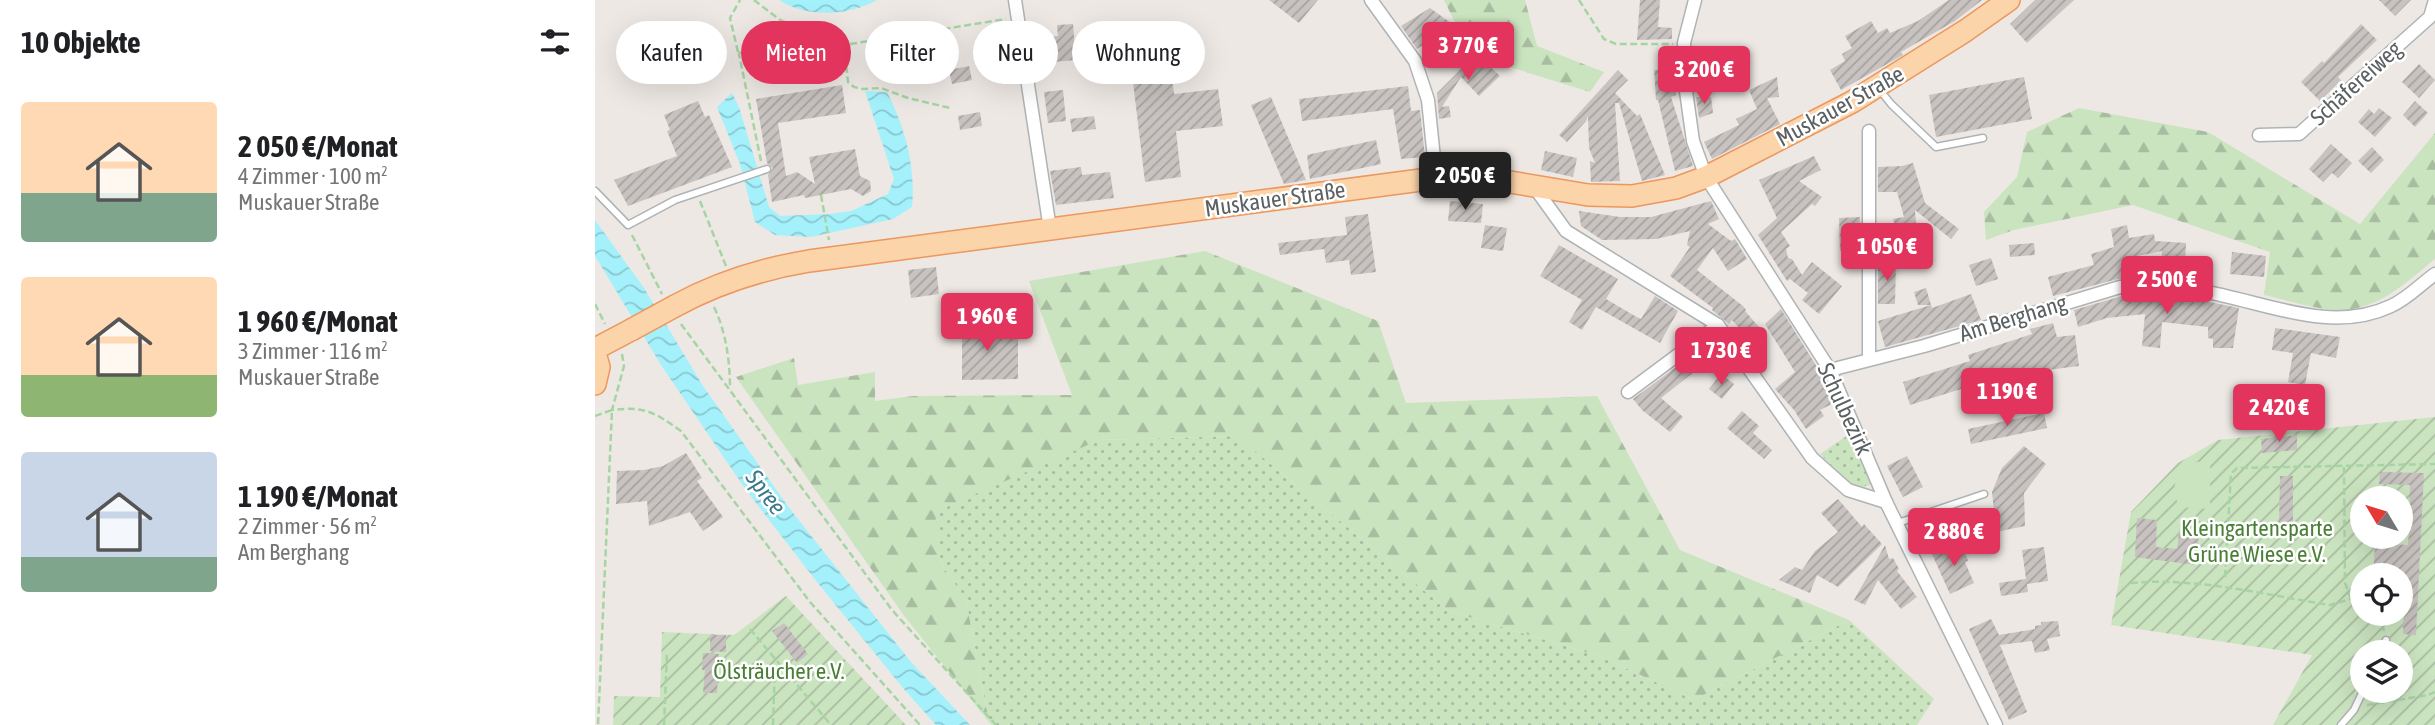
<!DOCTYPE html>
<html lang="de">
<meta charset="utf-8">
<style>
:root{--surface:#fff;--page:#f2f2f2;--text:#202124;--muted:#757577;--accent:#e2345d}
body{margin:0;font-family:"Asap Condensed",sans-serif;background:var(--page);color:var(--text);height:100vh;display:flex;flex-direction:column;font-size:26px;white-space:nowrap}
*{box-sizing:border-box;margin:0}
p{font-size:23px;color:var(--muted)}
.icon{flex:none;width:38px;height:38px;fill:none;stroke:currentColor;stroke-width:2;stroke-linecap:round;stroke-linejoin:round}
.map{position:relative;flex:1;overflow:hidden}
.panel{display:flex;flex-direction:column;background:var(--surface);width:595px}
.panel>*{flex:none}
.guide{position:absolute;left:21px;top:21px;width:665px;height:63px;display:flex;gap:14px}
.needle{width:46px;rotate:308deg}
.tools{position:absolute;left:1755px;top:486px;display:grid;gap:14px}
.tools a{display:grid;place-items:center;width:63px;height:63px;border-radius:50%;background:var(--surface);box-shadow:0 7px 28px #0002;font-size:35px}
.price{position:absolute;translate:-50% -60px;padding:0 16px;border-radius:7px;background:var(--accent);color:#fff;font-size:23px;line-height:46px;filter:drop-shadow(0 2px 4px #0008)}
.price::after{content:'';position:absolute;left:50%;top:42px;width:21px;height:16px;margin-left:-10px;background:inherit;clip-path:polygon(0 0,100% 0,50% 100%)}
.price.current{background:#222;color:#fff}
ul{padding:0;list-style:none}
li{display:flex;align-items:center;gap:21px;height:175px;padding:0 21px}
li span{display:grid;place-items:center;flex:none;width:196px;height:140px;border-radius:7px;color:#555}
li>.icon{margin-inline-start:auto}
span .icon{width:84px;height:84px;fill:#fffc;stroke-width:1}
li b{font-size:30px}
h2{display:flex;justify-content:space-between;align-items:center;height:84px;padding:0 21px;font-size:30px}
.chip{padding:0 24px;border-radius:32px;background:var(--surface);box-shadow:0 7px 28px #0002;font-size:24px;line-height:63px}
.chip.current{background:var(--accent);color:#fff}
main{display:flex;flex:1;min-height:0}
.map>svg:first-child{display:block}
.grass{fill:url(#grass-dots)}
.forest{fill:url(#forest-firs)}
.garden{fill:url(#garden-furrows);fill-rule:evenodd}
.pitch{fill:#cbe4c0}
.water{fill:url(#water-waves)}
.building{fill:url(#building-hatch)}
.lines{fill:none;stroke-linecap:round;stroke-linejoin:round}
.service-casing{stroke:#aeb3b5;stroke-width:9}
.minor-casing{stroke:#aeb3b5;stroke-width:15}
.primary-casing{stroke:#ec975d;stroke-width:24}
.path{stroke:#a6d5a4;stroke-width:2.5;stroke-dasharray:7 3.5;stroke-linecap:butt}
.service{stroke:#fff;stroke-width:6}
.minor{stroke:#fff;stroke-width:12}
.primary{stroke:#fcd4a9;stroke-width:21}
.primary-bridge-casing{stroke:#ec975d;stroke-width:24;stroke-linecap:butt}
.primary-bridge{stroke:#fcd4a9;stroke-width:21}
.labels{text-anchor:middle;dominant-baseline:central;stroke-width:5;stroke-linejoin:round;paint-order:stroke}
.street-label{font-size:23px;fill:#5b6163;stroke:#fff}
.park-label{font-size:23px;fill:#4a7f36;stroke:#fff}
.water-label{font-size:24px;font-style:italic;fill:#387a8a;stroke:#fff}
</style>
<main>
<section class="panel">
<h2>10 Objekte<svg class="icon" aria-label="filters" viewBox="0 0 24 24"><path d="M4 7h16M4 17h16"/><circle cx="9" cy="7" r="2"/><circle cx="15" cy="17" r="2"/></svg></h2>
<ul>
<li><span style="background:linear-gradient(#ffd9b3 65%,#7fa58c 0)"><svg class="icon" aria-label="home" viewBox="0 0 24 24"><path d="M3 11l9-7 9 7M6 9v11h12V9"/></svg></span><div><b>2 050 €/Monat</b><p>4 Zimmer · 100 m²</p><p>Muskauer Straße</p></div></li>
<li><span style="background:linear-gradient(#ffd9b3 70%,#8fb573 0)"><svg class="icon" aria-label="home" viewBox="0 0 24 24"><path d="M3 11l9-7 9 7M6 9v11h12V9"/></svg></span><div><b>1 960 €/Monat</b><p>3 Zimmer · 116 m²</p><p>Muskauer Straße</p></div></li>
<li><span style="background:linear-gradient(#c9d6e8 75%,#7fa58c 0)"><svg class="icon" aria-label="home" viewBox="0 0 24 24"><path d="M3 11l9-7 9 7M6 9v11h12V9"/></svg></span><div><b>1 190 €/Monat</b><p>2 Zimmer · 56 m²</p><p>Am Berghang</p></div></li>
</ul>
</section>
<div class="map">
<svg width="1840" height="725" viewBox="0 0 1840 725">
<defs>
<pattern id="grass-dots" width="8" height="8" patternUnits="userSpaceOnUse" patternTransform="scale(1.75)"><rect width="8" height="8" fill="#cbe4c0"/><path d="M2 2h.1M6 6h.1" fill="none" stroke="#a8bca0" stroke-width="1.8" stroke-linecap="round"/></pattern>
<pattern id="forest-firs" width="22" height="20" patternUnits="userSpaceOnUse" patternTransform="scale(1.75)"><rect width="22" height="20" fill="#cbe4c0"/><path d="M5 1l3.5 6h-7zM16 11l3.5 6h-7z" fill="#a8bca0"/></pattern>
<pattern id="garden-furrows" width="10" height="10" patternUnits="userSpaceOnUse" patternTransform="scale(1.75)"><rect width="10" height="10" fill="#cbe4c0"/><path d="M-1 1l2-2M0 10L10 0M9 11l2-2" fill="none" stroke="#a8bca0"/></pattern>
<pattern id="water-waves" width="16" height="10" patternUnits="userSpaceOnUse" patternTransform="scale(1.75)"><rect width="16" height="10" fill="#a4f1fc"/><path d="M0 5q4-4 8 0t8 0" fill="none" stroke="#89c7d0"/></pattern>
<pattern id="building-hatch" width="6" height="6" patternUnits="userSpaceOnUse" patternTransform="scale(1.75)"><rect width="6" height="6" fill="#c8c3c0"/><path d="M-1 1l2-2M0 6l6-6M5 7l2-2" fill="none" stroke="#a5a2a0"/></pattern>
</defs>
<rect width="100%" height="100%" fill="#ede8e3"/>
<g class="grass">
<path d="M1253,435L1278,484L1263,488L1253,482L1225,454Z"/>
<path d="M642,436L854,611L1007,657L1099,700L1254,620L1339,699L1322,725H397L394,722L371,600L346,564L339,512L402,482L504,440Z"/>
</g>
<g class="forest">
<path d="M849,0H930L942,46L1009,72L995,92L876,55Z"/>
<path d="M1484,108L1613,132L1765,224L1840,133V259C1812,282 1783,310 1745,310C1722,310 1692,300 1669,295L1675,252L1538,205L1419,230L1391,240L1389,212L1422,177L1432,132Z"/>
<path d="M610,251L783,321L811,403L1002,396L1085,550L1254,620L1099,700L1007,657L854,611L642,436L504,440L340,512L346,564L371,600L394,722L310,617L141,377L199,358L203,385L280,372V401L318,396L477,395L434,281Z"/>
</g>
<g class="garden">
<path d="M1840,417V725H1678L1717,655L1516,625L1536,512L1583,463L1623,440ZM1768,499H1806V537H1768ZM1768,576H1806V614H1768ZM1768,653H1806V691H1768Z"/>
<path d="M191,596L311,725H18L19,696L65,697L67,632L139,635Z"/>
</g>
<path class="pitch" d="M1615,460V509L1585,507L1578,493L1585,465Z"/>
<g class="water">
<path d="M184,0H282C253,16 212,18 184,0Z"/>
<path d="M270,91L292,92C310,127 321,167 317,207L298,219L216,237L180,235L160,222L145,164L122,107L137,93L144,107L174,207L185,216L235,214L256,211L293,194L299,179Z"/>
<path d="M0,220L49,288L108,386L195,509L316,662L375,725H341L308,688L222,582L151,490L66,365L0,256Z"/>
</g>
<g class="building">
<path d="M674,0H723L704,23Z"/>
<path d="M1045,0H1065L1063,27L1077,28V39L1042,40Z"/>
<path d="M1354,0H1387L1360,21L1306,52L1308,55L1246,90L1235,70L1250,61L1247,54L1257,48L1250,36L1276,21L1283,33L1292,28L1295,33L1323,21Z"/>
<path d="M1440,0H1479L1432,43L1415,24Z"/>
<path d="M1784,0H1816L1800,16Z"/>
<path d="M835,8L856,23L849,31L822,49L806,26Z"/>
<path d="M478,24L481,60L447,63L444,38L463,36L462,25Z"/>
<path d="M1766,24L1782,40L1743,77L1746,80L1725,101L1706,82L1727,61L1729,63Z"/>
<path d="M853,36L866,40L860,59L846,54Z"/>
<path d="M574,52L579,94L623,89L628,126L581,131L586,177L550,182L535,57Z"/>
<path d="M881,54L905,76L884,96L866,77L847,107L854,106L856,117L844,119L842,93Z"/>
<path d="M1824,64L1840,80L1824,98L1807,82Z"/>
<path d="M374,66L377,80L357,84L354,70Z"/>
<path d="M1079,69L1081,95L1076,97L1098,166L1080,171L1063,100H1061L1059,70Z"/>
<path d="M1023,70L1033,80L1020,93L1042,116L1045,114L1070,175L1047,181L1024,103H1020L1025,181L996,182L995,161L1000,163L994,148L993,116L991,121L972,142L964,135Z"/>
<path d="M1182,77L1184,97L1172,98L1185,124L1117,159L1109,142L1144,125L1141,119L1162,109L1154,90Z"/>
<path d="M1429,77L1437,119L1341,137L1334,95Z"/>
<path d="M247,85L251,113L183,123L191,176L202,172L220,184L214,157L260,149L265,176L275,181L276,191L268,196L256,189L210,198L209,195L177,202L173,175L178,168L172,163L161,99Z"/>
<path d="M813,86L816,111L825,110L830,157L806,159L798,109L707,121L704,99Z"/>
<path d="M468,90L471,121L453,123L449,92Z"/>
<path d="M676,97L703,161L711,180L689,184L656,105Z"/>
<path d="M1101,97H1116L1118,113L1104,118Z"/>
<path d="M103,101L110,117L114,115L137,167L33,206L19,180L82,156L72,131L75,130L69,115Z"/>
<path d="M1820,101L1833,113L1820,127L1808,115Z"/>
<path d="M1784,108L1797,118L1780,137L1763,122L1774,109L1779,114Z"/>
<path d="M385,112L387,126L365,130L363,116Z"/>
<path d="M499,116L501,129L477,132L475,119Z"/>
<path d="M781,140L786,164L715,179L712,155Z"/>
<path d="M1736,144L1757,163L1743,178L1737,173L1728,182L1714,169Z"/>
<path d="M1777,147L1789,160L1776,173L1763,161Z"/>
<path d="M950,151L982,158L978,177L946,170Z"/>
<path d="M1219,156L1226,170L1204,181L1227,197L1220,206L1217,204L1186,232L1195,246L1191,249L1193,258L1197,259L1207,275L1217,262L1247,286L1224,314L1207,300L1213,293L1195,279L1192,281L1163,235L1182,218L1164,180Z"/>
<path d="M1318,163L1330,203L1364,229L1356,239L1320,210L1324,264L1311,265L1298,219L1309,217L1302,192H1283V167L1307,166Z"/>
<path d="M486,167L487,175L515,172L519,198L461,205L455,171Z"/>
<path d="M855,201L888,204L886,223L853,221Z"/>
<path d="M1116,201L1124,219L1113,224L1136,241L1140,239L1152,259L1133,271L1118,248L1102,270L1148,306L1151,310L1150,311L1170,334L1159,344L1137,320L1134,324L1117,310L1118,308L1075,276L1095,247L1092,245L1095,231L1061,239L1007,240L986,226L984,211L1025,217H1056Z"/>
<path d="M773,214L781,272L756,275L754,260L731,263L729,249L685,255L683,243L752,235L750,217Z"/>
<path d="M1265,217V250L1245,251L1244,218Z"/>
<path d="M890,225L912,228L908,251L886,248Z"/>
<path d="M1532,225L1534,238L1559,234L1560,241L1591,243L1590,267L1566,266L1567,251L1532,258L1537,278L1523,279L1458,296L1453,277L1499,265L1496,254L1519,247L1516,229Z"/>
<path d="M1439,243L1440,255L1415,257L1414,245Z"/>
<path d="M964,245L1023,279L1011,299L1040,316L1046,319L1060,296L1083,311L1065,343L1001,307L987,330L974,322L987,300L945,276Z"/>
<path d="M1637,252L1671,256L1669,277L1635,274Z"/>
<path d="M1396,258L1403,279L1381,286L1374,265Z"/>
<path d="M1283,263H1301L1300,304H1283Z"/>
<path d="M341,267L344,294L316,298L313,270Z"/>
<path d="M1331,288L1337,308L1376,294L1386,320L1290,347L1283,321L1336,305H1323L1319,292Z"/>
<path d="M1545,295L1595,298L1644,308L1638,348H1618V339L1613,338V327L1567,322L1565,348L1547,346L1550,314L1512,318L1483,327L1479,310L1527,296Z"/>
<path d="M377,309L378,323L385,322L386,335H423V379L367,380V310Z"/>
<path d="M1186,309L1230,380L1239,403L1225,410L1229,416L1211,429L1199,410L1180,389L1200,372L1170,324Z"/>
<path d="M1458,323L1462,337L1480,335L1484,366L1453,370L1455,391L1439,393L1437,371L1407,380L1406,378L1382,384L1315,405L1308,382L1375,361L1373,355L1437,334L1435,329Z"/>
<path d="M1680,328L1745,337L1741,358L1716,353L1710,385L1693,382L1698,353L1677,350Z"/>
<path d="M1120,338L1128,349L1066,398L1088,417L1075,432L1047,410L1038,399Z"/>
<path d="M1126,374L1139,384L1127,399L1114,389Z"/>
<path d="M1147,411L1164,426L1158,433L1177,450L1169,459L1132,428Z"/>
<path d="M1449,413L1452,428L1376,444L1373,429Z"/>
<path d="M1702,435V450L1667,453L1666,439Z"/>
<path d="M1429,446L1451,464L1429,493L1430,526L1401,532L1397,492L1407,468Z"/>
<path d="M91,453L107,478L102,481L128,517L108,531L95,512L54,526L52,501L21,504L22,471L49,470L68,466Z"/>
<path d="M1312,456L1328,487L1308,497L1292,466Z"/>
<path d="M1785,472L1829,473L1821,635L1808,634L1810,576H1778L1780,543L1813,545L1814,531L1815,485L1784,484Z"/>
<path d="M1685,476H1698V523H1684Z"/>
<path d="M1243,499L1267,527L1269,524L1287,544L1243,587L1222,575L1215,593L1184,580L1200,567L1207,570L1220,551L1243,532L1226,513Z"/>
<path d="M1345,515L1352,530L1328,541L1320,523Z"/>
<path d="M1542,518L1562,520L1561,547L1582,549L1586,519L1606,521L1600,565L1540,557Z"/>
<path d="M1290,545L1294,559L1298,558L1304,569L1302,571L1322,597L1306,609L1283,580L1270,605L1259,600Z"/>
<path d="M1368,546L1373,561L1370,562L1379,583L1355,594L1336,552Z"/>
<path d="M1449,547L1453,581L1432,584L1433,592L1406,596L1404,583L1431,579L1427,550Z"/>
<path d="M1396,619L1404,635L1440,629V626L1446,625V622L1463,621L1465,636L1452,639L1455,650L1440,653L1437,641L1405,645L1432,712L1414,720L1374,629Z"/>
<path d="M189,623L213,654L202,663L177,631Z"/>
<path d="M115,635H131V652L115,651Z"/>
<path d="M108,653L124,654L122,693H108L110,670H107Z"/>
</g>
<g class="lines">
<defs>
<g id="service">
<path d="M1284,89L1296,104L1341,147L1388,138"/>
<path d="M0,191L33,225L80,200L172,169"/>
<path d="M1303,523L1389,494"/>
<path d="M1785,653L1791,640"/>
<path d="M1746,725L1759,710L1768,691"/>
</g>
<g id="minor">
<path d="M420,0L455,229"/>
<path d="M776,0L820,61L833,100L841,178"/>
<path d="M1100,0L1089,43L1090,84L1098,141L1111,177L1235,370L1291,502L1401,725"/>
<path d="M1274,131V359"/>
<path d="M1664,135L1704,134L1835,17L1840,0"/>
<path d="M940,188L971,231L1123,325L1217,458L1253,490L1291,502"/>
<path d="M1235,370L1329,346L1525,287C1552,285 1579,287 1606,291C1668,301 1735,335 1796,306C1812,299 1826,284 1840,274"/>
<path d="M1033,392L1123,325"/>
</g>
<g id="primary">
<path d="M80,306C122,283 166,269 214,261L841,178L879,176L993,195L1037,196L1081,188L1111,177L1257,102L1370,31L1414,0"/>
<path d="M0,349L36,330"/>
<path d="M0,353L4,367L0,384"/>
</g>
</defs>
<use href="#service" class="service-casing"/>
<use href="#minor" class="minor-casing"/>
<use href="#primary" class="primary-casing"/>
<g class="path">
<path d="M159,0L185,20L207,29"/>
<path d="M984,0L1009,39L1021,44H1078"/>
<path d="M249,45L253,82L259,87L268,89L286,88L313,98L355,108"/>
<path d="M143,52L135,18L145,0"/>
<path d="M166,161L144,54L150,44L208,29L249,45L411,19"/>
<path d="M226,195L234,240"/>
<path d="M105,201L131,266"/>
<path d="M37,235L67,294"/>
<path d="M0,304L10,324"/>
<path d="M119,307C131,332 135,361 135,389"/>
<path d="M86,324L297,610L401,725"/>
<path d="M27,354L29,366L17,410C50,406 59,412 86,431L215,602L325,725"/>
<path d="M0,416L17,410L3,725"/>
<path d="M1749,467L1750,583L1756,599L1768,609"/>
<path d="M1630,577L1636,474L1642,468L1840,464"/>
<path d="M1536,583C1602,577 1670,595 1735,605L1756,599"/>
<path d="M1773,614L1788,627L1789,631"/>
<path d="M155,629L236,725"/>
<path d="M1772,705L1833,695L1840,692"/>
<path d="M69,725L72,653"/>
<path d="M178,725L180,662"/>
</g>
<use href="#service" class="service"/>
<use href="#minor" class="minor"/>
<use href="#primary" class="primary"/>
<defs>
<path id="primary-bridge" d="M36,330L80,306"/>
</defs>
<use href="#primary-bridge" class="primary-bridge-casing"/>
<use href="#primary-bridge" class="primary-bridge"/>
</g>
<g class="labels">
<g class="street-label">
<text transform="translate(1761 83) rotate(-42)">Schäfereiweg</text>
<text transform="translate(1245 106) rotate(-29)">Muskauer Straße</text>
<text transform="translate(680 199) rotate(-8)">Muskauer Straße</text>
<text transform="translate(1418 318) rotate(-17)">Am Berghang</text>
<text transform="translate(1250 409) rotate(65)">Schulbezirk</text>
</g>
<g class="park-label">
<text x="1662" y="528">Kleingartensparte<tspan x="1662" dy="26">Grüne Wiese e.V.</tspan></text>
<text x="184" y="671">Ölsträucher e.V.</text>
</g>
<g class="water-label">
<text transform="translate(171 492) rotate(53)">Spree</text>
</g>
</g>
</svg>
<div class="tools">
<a><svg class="needle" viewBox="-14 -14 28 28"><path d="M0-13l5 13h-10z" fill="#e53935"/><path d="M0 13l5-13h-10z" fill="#757577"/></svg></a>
<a><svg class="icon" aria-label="locate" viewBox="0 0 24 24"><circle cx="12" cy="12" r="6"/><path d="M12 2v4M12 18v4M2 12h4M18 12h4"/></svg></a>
<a><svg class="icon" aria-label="layers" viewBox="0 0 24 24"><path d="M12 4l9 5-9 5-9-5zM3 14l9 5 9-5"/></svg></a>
</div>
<b class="price" style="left:873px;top:82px">3 770 €</b>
<b class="price" style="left:1109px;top:106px">3 200 €</b>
<b class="price current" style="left:870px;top:212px">2 050 €</b>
<b class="price" style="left:1292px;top:283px">1 050 €</b>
<b class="price" style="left:1572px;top:316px">2 500 €</b>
<b class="price" style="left:392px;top:353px">1 960 €</b>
<b class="price" style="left:1126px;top:387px">1 730 €</b>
<b class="price" style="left:1412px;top:428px">1 190 €</b>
<b class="price" style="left:1684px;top:444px">2 420 €</b>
<b class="price" style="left:1359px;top:568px">2 880 €</b>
<div class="guide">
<a class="chip">Kaufen</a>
<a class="chip current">Mieten</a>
<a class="chip">Filter</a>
<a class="chip">Neu</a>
<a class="chip">Wohnung</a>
</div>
</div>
</main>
